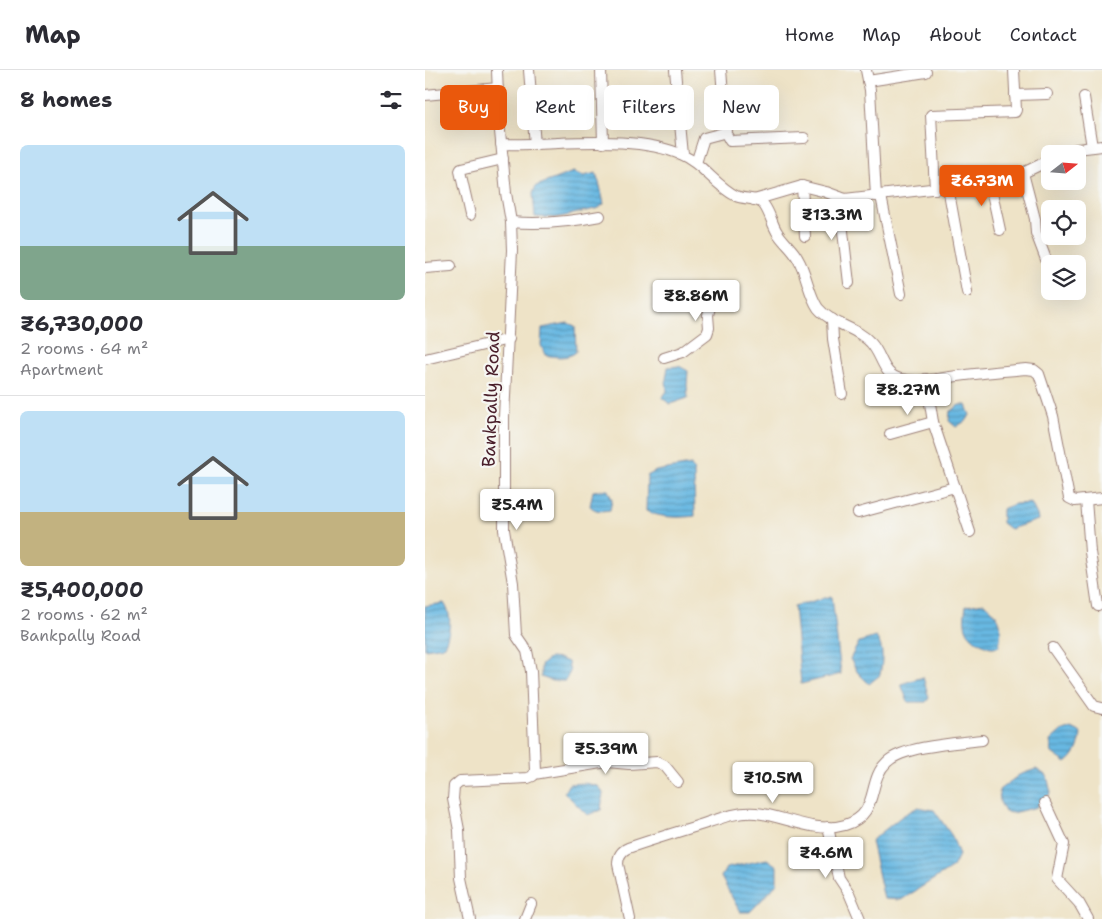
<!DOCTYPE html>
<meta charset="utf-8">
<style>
:root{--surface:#fff;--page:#f2f2f3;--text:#2b2b33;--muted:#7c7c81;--line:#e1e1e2;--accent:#ea580c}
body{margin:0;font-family:"Shantell Sans",sans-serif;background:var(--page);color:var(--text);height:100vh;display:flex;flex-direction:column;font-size:19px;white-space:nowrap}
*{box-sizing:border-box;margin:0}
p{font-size:16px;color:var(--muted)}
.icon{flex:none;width:28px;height:28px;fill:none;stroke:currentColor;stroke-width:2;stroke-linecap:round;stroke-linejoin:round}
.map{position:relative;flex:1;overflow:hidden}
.sheet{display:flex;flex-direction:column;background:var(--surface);width:425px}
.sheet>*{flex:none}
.top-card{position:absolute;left:15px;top:15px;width:475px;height:45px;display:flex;gap:10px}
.needle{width:32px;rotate:73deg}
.tools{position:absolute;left:616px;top:75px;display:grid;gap:10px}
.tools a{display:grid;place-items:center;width:45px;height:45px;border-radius:8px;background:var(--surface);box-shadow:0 5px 20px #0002;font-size:25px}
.price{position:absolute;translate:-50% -42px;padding:0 11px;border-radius:5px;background:#fff;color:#222;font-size:16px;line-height:32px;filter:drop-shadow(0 1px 2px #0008)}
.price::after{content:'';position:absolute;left:50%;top:30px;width:15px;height:11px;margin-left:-8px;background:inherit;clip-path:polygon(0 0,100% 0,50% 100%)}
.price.current{background:var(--accent);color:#fff}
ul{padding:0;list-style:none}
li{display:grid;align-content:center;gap:10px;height:265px;padding:0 20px}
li+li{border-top:1px solid var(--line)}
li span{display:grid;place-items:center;height:155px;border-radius:8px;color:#555}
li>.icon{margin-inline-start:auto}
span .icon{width:90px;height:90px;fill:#fffc;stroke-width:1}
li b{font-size:21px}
h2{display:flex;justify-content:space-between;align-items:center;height:60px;padding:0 20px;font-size:21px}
.chip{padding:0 18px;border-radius:8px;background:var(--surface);box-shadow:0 5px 20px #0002;font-size:18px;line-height:45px}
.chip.current{background:var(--accent);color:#fff}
header{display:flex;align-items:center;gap:30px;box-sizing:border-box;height:70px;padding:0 25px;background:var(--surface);border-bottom:1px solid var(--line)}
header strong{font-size:24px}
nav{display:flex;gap:28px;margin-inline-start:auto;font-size:18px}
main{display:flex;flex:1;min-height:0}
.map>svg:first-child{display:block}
.water{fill:url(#water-rules);stroke:#586c86}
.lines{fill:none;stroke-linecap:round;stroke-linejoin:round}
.minor-casing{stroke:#9c8179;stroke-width:12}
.minor{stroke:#fff;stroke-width:10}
.labels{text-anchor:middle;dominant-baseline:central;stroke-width:4.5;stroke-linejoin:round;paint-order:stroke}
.street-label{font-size:18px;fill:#4a1f2b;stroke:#f6f6f2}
</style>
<header>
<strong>Map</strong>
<nav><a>Home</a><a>Map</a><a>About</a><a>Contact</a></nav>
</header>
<main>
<section class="sheet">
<h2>8 homes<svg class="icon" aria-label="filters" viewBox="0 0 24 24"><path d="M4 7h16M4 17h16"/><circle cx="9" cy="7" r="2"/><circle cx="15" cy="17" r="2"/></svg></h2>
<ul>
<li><span style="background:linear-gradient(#bfe0f5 65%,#7fa58c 0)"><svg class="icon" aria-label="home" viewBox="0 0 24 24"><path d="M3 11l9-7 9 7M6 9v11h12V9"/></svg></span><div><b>₹6,730,000</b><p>2 rooms · 64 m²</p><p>Apartment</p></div></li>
<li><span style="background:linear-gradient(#bfe0f5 65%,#c2b280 0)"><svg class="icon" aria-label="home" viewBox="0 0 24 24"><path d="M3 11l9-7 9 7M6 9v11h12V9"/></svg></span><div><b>₹5,400,000</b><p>2 rooms · 62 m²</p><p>Bankpally Road</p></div></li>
</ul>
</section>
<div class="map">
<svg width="677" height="849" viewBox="0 0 677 849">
<defs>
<pattern id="water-rules" width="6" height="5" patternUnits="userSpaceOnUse" patternTransform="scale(1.25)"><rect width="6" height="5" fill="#67b8e2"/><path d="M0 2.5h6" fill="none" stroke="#5795b7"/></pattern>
</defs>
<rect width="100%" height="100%" fill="#f6f6f2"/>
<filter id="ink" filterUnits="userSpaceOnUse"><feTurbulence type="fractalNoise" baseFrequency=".02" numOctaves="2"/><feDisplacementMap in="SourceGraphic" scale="10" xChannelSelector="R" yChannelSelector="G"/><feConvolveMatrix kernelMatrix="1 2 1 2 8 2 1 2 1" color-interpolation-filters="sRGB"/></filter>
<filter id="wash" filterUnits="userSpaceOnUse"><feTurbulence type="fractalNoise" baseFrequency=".0096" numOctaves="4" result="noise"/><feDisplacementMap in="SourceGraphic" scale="20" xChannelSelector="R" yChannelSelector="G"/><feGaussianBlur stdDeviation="1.12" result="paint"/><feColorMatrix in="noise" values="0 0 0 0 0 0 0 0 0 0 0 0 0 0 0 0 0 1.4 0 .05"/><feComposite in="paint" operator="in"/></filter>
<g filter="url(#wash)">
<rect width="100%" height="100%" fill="#eee3c7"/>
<g class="water">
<path d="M240,33L247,35L250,58L239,62L227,58L223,42L228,35Z"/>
<path d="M148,102L159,106L171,103L175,116L179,134L174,138L131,148L110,147L108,123L111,116Z"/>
<path d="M143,253L150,256L151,282C143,289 129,287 120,285L116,275L117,258Z"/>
<path d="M254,296L263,301L262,315L263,328L245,334L237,328L242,321L241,309L243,297Z"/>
<path d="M534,335H541L545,345L542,350L531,357L524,351L525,342Z"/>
<path d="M266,395L269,402L270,446C254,448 236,448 221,441L222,406L231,401Z"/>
<path d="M177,420H183L187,430L185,440C177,441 171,442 165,436L168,421Z"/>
<path d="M606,433L612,445L613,450L585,459L577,453V439L590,434Z"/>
<path d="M407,526L416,604L376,614L369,536Z"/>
<path d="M19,533C28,546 25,563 19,576L0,579V536Z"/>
<path d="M559,533C576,547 578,554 574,576C566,578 563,577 556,573C539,565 538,553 541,536Z"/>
<path d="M451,567C460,579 457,592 455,605L444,614L433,603L425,589L434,572Z"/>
<path d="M125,588L136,589L143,592L145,602L140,611H127L116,607V595Z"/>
<path d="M498,607L504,628L501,632H483L476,614Z"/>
<path d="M646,658L656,663C655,676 651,685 641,693L627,683L625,671L635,662Z"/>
<path d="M611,699L622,706L626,723L612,737L587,743L580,742L575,732L574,720L594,705Z"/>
<path d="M160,713L173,716L178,723L176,740L162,745L139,722L144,714Z"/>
<path d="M493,737L509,740L527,766L534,785L528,797L476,830L459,829L446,771L477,746Z"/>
<path d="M342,789L352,796V814L325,842H315L296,807L301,798Z"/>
</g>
</g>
<g filter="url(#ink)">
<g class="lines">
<defs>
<g id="minor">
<path d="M104,0L110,75"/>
<path d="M176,0L178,73"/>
<path d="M250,0L258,85"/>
<path d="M441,0L445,20L451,126"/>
<path d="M443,11L501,2"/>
<path d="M0,25L73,18"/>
<path d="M590,25L622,24"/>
<path d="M659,27L667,77"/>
<path d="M300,62L305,71L379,68"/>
<path d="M76,74C131,76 207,63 257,85C278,94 291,116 311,126C320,130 333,127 339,135C345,143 347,154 352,162C358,172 368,179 373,189C382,204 383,223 393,238C407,255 432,257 446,273C458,286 457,305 476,309C494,314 515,308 533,306C555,303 578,301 601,299L609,300L614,304L628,346L644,428L650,431L677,428"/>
<path d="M636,84L652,79L677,76"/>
<path d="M271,93L279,68L298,63L301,60L296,0"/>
<path d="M598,103L610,149L611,163L622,192"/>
<path d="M564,109L575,160"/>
<path d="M377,116L380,166"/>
<path d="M523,117L542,222"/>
<path d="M510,119L506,45L590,42L591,40L589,0"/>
<path d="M456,126L476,224"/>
<path d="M414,127L424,213"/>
<path d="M329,130L377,116L401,122L420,129L523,117L554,113L573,106L598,103L625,90"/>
<path d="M45,145L35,101L36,99L78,89"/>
<path d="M86,152C117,155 144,152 175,146"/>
<path d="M0,198L26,196"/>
<path d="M407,249L408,269L417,324"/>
<path d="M239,288L258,282L282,264L284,258L283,245L286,233L293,230"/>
<path d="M0,289L84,269"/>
<path d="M501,309L508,352L545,462"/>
<path d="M465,364L508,352"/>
<path d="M661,430L665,482L673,536"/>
<path d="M433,443L530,417"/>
<path d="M628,578L669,636L677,638"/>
<path d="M109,704L182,692L204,694L232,692L240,696L253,712"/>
<path d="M620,733L639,774L632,809L654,833L663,849"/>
<path d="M403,757L414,808L424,823L435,849"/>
<path d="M45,849L36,808L34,760L28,729L29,716L35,711L103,708L108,706L110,701L106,601L102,581L91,565L88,513L79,460V347L87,180L86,152L81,123L74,51L72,0"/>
<path d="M100,849L106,834"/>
<path d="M205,849L193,794C193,786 196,781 203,778C226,770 249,763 272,756C291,750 311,741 331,743C360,746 390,764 420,755C456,744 441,711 462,692C479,676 533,673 557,670"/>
</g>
</defs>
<use href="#minor" class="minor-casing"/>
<use href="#minor" class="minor"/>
</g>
</g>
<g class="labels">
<g class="street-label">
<text transform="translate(66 329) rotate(-88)">Bankpally Road</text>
</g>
</g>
</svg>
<div class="tools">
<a><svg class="needle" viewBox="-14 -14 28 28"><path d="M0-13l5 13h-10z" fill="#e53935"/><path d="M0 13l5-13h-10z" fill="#7c7c81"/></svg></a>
<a><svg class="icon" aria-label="locate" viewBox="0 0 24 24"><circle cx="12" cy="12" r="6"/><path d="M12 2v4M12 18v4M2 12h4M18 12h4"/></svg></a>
<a><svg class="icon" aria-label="layers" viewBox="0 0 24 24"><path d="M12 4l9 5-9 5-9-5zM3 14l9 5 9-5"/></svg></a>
</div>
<b class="price current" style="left:557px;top:137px">₹6.73M</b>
<b class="price" style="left:407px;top:171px">₹13.3M</b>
<b class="price" style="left:271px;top:252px">₹8.86M</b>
<b class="price" style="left:483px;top:346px">₹8.27M</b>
<b class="price" style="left:92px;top:461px">₹5.4M</b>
<b class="price" style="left:181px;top:705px">₹5.39M</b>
<b class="price" style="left:348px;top:734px">₹10.5M</b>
<b class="price" style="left:401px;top:809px">₹4.6M</b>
<div class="top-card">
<a class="chip current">Buy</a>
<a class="chip">Rent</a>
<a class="chip">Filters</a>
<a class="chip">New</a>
</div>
</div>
</main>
